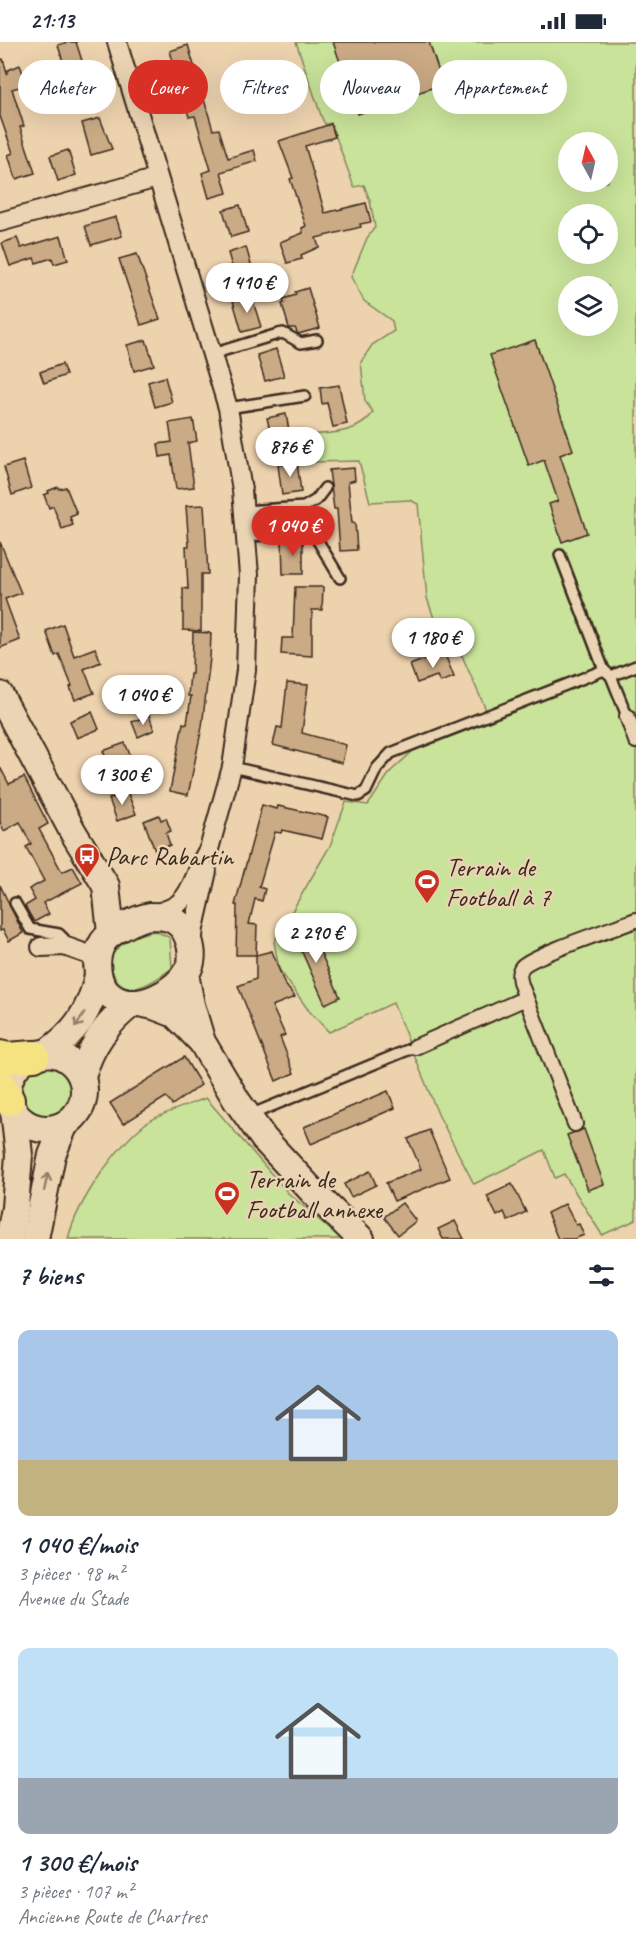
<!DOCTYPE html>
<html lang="fr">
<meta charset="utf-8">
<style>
:root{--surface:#fff;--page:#f6f6f7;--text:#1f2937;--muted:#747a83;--accent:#d93025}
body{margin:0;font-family:Caveat,sans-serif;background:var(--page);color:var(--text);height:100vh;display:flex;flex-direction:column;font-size:22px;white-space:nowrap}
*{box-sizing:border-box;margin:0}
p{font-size:20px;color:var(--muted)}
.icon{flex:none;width:33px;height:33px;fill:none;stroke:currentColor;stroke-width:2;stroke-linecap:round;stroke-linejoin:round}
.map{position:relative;height:1197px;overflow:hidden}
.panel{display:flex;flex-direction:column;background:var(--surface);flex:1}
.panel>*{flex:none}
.guide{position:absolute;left:18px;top:18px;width:600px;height:54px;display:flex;gap:12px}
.needle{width:39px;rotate:352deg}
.buttons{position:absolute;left:558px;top:90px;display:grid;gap:12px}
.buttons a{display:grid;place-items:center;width:60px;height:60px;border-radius:50%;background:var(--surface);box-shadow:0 6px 24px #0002;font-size:30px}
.price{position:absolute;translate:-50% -51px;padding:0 14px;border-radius:21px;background:#fff;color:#222;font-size:20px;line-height:39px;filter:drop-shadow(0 2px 3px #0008)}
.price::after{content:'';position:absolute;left:50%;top:36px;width:18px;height:14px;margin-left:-9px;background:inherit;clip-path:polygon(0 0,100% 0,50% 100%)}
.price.active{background:var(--accent);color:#fff}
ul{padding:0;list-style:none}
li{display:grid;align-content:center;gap:12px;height:318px;padding:0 18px}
li span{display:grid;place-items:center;height:186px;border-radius:12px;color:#555}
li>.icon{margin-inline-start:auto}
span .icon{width:108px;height:108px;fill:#fffc;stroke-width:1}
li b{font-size:26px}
h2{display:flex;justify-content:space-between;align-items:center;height:72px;padding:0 18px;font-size:26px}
.pill{padding:0 21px;border-radius:27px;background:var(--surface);box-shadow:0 6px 24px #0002;font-size:21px;line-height:54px}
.pill.active{background:var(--accent);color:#fff}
.status{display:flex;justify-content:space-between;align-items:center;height:42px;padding:0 30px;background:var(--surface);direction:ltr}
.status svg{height:16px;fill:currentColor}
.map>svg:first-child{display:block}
.green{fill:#c9e39a;stroke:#82865c;stroke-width:1.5;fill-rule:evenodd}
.building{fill:#cbab86;stroke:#3b2a1e;stroke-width:1.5}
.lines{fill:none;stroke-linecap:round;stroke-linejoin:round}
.service-casing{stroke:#3b2a1e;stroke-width:14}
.pedestrian-casing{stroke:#3b2a1e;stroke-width:18}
.minor-casing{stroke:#3b2a1e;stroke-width:22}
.secondary-casing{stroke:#3b2a1e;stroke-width:30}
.trunk-casing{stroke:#3b2a1e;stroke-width:34}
.service{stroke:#ead4b3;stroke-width:9}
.pedestrian{stroke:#ead4b3;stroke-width:14}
.minor{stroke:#ead4b3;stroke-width:18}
.secondary{stroke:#ead4b3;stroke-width:26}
.trunk{stroke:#f5e382;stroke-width:30}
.oneway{stroke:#927f68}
.labels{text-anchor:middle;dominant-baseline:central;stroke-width:5;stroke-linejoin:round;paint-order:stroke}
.poi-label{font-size:26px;fill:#3b2a1e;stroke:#ead4b3;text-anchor:start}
</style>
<div class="status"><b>21:13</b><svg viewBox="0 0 49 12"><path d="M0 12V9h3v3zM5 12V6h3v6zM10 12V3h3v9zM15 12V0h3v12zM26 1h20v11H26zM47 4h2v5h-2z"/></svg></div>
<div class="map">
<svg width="636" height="1197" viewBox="0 0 636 1197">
<rect width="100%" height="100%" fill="#edd2ae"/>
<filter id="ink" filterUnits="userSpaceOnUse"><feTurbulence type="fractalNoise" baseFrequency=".0167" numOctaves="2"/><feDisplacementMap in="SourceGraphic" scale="12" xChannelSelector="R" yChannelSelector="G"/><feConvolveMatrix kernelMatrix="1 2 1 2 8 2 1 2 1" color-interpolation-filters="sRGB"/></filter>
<g filter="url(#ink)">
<g class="green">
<path d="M296,0H636V1178L602,1193L564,1132L555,1136L544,1108L474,1142L438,1072L393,961L329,990L309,969L279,927L274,900L330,804L346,760L368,763L391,729L413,709L491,679L455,598L443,602L427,556L418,462L410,458L370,460L359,419L311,420L301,404L304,393C327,392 360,392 373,370L365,359L361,320L372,303L394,289L392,279L364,259L351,235L367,196L375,185L370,159L364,143L354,145L331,81L325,82L322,76ZM568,100H608V140H568ZM568,172H608V212H568ZM568,244H608V284H568Z"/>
<path d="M156,889L170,896L172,926C161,934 148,944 135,946C117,948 104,923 115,909C124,898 142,890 156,889Z"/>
<circle cx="46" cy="1050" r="25"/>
<path d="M206,1056L288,1151L341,1197H68C77,1160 116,1105 145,1082C156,1073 191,1062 206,1056Z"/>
</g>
<g class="building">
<path d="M68,0H76L83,22L65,27L58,3Z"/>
<path d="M333,0H429L443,42L358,72Z"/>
<path d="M188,3L213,88L219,87L228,116L254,108L257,119L221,130L227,151L209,156L202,131L211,128L195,74L189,75L170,9Z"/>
<path d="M3,17L7,31L8,28L20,23L27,43L12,47L24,84L20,85L35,131L16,137L8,113L13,111L0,74V18Z"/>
<path d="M77,39L84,63L66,68L58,45Z"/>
<path d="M272,49L277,65L259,71L254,55Z"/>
<path d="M100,76L112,107L91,113L82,81Z"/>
<path d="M331,82L335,95L305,104L325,171L366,161L371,180L360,182L361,185L316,196L319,205L301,213L302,217L287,221L280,200L303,191L302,186L306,184L290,137L293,136L279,99Z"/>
<path d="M68,108L76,133L58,139L50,114Z"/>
<path d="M240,163L248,190L231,195L223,168Z"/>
<path d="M116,175L122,194L91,203L85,184Z"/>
<path d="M61,194L68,218L54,222L52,216L36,221L34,216L10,224L2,201L17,196L21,206Z"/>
<path d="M246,205L254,233L236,238L228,211Z"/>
<path d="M137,212L160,277L141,283L119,217Z"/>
<path d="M308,246L320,286L298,292L295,286H289L282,262L284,261L283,257L296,253L295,250Z"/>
<path d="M251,253L261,285L242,290L233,259Z"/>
<path d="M146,298L154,323L134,329L127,303Z"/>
<path d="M535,298L573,408L560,413L587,491L562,500L549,462L558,459L544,418L529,424L490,313Z"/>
<path d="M276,307L284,334L265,339L257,313Z"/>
<path d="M62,322L66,333L44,341L40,330Z"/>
<path d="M165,335L172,360L155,365L148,340Z"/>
<path d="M339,343L347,382L333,385L327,361L322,362L320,346Z"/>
<path d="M286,372L290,394L272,397L267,376Z"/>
<path d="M193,377L197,399L188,401L194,445L176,447L171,413L160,415L158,402L172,400L169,381Z"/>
<path d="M23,419L31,446L12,453L4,425Z"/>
<path d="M297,420L301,450L282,453L278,423Z"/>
<path d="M354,426L355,438L348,440L352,481H355L357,508L340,509L337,467H334L329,428Z"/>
<path d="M58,445L59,447L66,445L77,472L70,475L73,483L62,487L53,464L49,466L44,453L49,451L48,449Z"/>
<path d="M204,463L208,532H201V589L183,588V546L188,547L186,504H189L186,464Z"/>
<path d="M303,498V532H283L282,499Z"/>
<path d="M0,500L21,551L5,557L20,598L0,606Z"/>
<path d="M295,545H323L322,568H312V614L281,612L282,596H293Z"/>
<path d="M63,582L74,614L95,606L101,620L84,627L94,651L75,658L70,645L72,644L59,612L55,614L46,589Z"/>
<path d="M193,590L211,591L210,616L202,685L188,753L170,749L183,681L187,682L191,654H188L190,632H192Z"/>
<path d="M444,610L454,635L440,640L437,634L417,641L410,623Z"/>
<path d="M287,641L308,643L302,691L346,703L342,721L273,703L277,685L282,686Z"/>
<path d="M92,670L99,687L77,696L70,679Z"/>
<path d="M149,673L154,688L138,695L132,680Z"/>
<path d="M125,701L139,734L117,743L103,709Z"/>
<path d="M0,725L9,742L24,735L48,782L39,787L62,830L73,825L82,841L43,861L49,872L34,880L25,864L35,858L29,847L44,839L26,805L31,802L20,780L4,789L0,780Z"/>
<path d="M127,749L136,772L117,779L109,757Z"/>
<path d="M262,763L277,767L278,764L328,775L322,797L282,788L281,791L275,790L259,845L265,847L262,859L255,857L249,882L257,883L256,913H236L237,863H235Z"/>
<path d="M159,773L161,778L166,776L171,789L166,791L170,803L155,809L144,779Z"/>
<path d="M0,843L23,891L9,899L3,888L0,889Z"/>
<path d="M291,885L310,886L340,955L325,962Z"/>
<path d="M272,909L284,941L295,955L272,964L285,993L280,995L294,1031L276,1039L238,944L256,937V913Z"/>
<path d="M184,1015L201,1043L172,1063L166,1055L123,1082L110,1061Z"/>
<path d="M388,1049L395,1066L311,1102L304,1085Z"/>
<path d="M584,1087L604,1142L588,1148L567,1093Z"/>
<path d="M429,1088L450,1136L394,1159L386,1141L421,1127L408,1097Z"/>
<path d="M370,1129L376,1143L351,1155L344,1142Z"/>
<path d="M512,1142L526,1170L508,1179L504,1170L497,1174L487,1154Z"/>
<path d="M402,1161L416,1179L398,1193L384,1175Z"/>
<path d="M565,1162L576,1183L579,1182L584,1193L574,1197H558L547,1171Z"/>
<path d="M455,1179L464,1197H443L438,1187Z"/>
</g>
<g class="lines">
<defs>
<g id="service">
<path d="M212,312L278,292L283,291L301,301L317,298"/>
<path d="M228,366L305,354"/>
<path d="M244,469L304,465L316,458L325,446"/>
<path d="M246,494L310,491L315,494L340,536"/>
<path d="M560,513L604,628L611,634L627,674"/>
<path d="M611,634L636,624"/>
<path d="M232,725L358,754L366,749L377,726L391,711L604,628"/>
<path d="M15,861L30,887L59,892L64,897V904"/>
<path d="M250,1073L415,1005"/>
</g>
<g id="pedestrian">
<path d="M627,674L636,699"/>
<path d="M415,1005L526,956"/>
<path d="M575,1082L521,943C519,936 518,931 522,925C530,914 618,885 636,878"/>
</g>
<g id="minor">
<path d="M117,0L216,326L228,366L242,448L249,533L246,628L232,725L209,807C196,824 194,852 175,864C168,868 159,870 152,873"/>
<path d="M0,180L157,136"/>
<path d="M192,904L194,886L207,829"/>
<path d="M41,905L64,904L98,916"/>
</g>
<g id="secondary">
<path d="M0,653L73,790L106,844L111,891"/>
<path d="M150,874C158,874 166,874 173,878C188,885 196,911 189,926C177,950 136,973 111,954C96,943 93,916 103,900C110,889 138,876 150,874Z"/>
<path d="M185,932L191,963L201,997"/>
<path d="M139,961L154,964L175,972L202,1000L237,1059L264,1097L315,1152L361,1197"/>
<circle cx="46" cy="1049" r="38"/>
<path d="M45,1012C75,991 91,969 98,933"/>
<path d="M82,1035C90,1005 107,980 133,961"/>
<path d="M9,1197L15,1166L19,1113L14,1069"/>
<path d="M35,1197L52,1113L64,1084"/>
</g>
<g id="trunk">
<path d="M0,1014L7,1016L34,1014"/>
<path d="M0,1042L9,1058"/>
</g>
</defs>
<use href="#service" class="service-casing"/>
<use href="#pedestrian" class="pedestrian-casing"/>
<use href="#minor" class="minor-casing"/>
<use href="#secondary" class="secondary-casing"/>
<use href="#trunk" class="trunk-casing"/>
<use href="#service" class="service"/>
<use href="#pedestrian" class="pedestrian"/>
<use href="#minor" class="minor"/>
<use href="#secondary" class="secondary"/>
<use href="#trunk" class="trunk"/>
</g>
<defs><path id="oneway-shaft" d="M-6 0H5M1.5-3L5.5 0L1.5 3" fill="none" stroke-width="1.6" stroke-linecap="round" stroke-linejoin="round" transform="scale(1.5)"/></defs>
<g class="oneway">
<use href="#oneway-shaft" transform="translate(80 978) rotate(123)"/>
<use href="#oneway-shaft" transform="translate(46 1140) rotate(-78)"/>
</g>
</g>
<defs>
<symbol id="bus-pin" viewBox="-11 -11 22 30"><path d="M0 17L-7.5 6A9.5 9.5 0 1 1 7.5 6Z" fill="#c8321e" stroke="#ead4b3"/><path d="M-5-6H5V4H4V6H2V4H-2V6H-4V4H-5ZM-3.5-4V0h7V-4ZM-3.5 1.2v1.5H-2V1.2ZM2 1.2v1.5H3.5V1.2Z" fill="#fff"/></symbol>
<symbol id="stadium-pin" viewBox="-11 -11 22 30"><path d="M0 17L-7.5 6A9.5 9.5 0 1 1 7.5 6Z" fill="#c8321e" stroke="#ead4b3"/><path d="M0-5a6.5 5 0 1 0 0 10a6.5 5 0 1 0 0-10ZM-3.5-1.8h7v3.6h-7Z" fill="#fff"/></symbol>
</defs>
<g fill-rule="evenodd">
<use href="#bus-pin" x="72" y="799" width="30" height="40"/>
<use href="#stadium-pin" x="412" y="825" width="30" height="40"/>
<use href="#stadium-pin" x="212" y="1137" width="30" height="40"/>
</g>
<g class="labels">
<g class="poi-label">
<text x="106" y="814">Parc Rabartin</text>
<text x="446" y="825">Terrain de<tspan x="446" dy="30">Football à 7</tspan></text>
<text x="246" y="1137">Terrain de<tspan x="246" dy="30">Football annexe</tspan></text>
</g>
</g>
</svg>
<div class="buttons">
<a><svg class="needle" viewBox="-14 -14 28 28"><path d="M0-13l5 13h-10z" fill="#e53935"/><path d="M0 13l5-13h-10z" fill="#747a83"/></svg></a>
<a><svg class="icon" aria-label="locate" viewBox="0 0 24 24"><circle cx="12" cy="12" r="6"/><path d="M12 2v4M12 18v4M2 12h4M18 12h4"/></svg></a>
<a><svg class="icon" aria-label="layers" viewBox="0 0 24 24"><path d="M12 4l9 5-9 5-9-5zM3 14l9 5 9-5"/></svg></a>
</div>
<b class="price" style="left:247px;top:272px">1 410 €</b>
<b class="price" style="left:290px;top:436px">876 €</b>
<b class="price active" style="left:293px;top:515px">1 040 €</b>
<b class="price" style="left:433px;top:627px">1 180 €</b>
<b class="price" style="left:143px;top:684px">1 040 €</b>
<b class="price" style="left:122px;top:764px">1 300 €</b>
<b class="price" style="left:316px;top:922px">2 290 €</b>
<div class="guide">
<a class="pill">Acheter</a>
<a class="pill active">Louer</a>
<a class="pill">Filtres</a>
<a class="pill">Nouveau</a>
<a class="pill">Appartement</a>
</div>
</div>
<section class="panel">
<h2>7 biens<svg class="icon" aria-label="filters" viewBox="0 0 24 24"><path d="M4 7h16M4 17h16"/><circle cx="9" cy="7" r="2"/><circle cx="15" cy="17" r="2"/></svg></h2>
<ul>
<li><span style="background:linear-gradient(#a9c7e8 70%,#c2b280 0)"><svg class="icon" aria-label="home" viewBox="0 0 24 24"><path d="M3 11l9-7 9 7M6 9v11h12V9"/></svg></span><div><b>1 040 €/mois</b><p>3 pièces · 98 m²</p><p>Avenue du Stade</p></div></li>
<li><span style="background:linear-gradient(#bfe0f5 70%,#9aa5b1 0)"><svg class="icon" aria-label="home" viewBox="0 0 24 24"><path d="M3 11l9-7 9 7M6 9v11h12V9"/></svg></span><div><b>1 300 €/mois</b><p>3 pièces · 107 m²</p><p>Ancienne Route de Chartres</p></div></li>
</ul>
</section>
